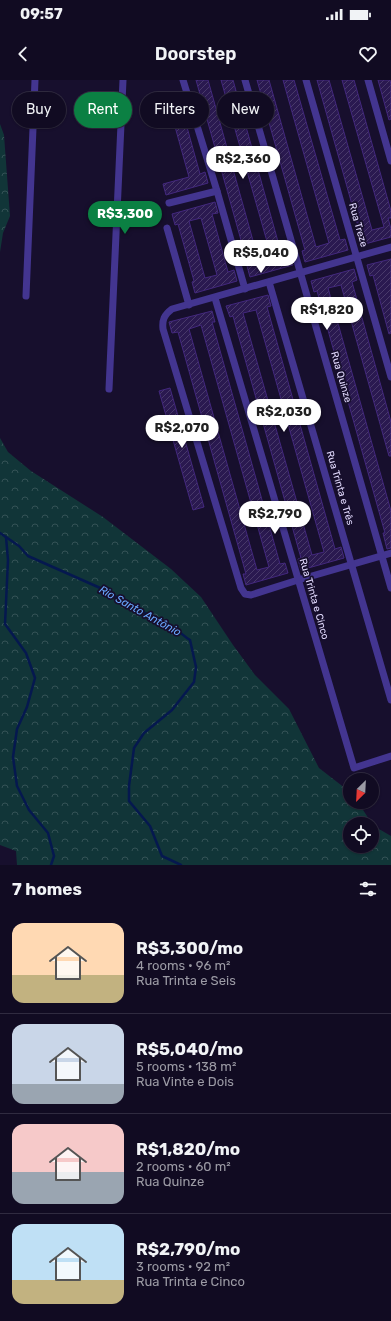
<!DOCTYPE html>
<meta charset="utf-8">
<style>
:root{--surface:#110b22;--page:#1a142a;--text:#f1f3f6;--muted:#9c9ba5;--line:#302b40;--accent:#0b8043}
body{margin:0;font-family:Rubik,sans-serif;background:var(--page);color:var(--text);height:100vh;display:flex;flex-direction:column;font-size:15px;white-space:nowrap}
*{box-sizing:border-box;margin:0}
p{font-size:13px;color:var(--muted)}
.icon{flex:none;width:22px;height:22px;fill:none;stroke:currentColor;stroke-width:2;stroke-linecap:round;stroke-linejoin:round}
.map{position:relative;height:785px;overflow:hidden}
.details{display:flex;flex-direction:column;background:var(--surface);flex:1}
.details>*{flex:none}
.guide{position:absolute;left:12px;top:12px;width:367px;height:36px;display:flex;gap:8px}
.needle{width:26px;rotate:204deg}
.buttons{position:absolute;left:343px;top:693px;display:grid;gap:8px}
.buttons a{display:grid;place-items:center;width:36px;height:36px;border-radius:50%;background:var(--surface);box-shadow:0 1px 3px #0004,0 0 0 1px var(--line);font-size:20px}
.price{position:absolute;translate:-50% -34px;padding:0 9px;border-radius:14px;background:#fff;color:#222;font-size:13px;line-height:26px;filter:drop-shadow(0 1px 2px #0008)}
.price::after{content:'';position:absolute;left:50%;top:24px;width:12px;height:9px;margin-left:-6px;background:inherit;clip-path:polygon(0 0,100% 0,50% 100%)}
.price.active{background:var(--accent);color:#fff}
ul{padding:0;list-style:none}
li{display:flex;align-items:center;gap:12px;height:100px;padding:0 12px}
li+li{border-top:1px solid var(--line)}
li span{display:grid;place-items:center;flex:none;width:112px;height:80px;border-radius:12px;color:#555}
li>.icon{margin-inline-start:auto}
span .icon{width:48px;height:48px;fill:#fffc;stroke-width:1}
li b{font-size:17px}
h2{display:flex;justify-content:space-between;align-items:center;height:48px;padding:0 12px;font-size:17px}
.chip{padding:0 14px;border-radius:18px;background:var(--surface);box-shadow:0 1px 3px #0004,0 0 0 1px var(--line);font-size:14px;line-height:36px}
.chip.active{background:var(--accent);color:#fff}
.status{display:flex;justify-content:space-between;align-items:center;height:28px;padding:0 20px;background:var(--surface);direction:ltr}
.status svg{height:11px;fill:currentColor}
header{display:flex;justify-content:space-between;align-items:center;height:52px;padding:0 12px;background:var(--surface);font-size:18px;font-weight:600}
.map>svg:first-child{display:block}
.forest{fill:url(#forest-crowns)}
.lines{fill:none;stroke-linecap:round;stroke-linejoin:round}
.stream{stroke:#05184f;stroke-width:2.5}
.building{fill:url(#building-hatch);stroke:#43287e;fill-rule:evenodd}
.street{stroke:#433590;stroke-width:7}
.labels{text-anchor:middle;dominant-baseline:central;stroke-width:3.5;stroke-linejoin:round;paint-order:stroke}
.street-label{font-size:10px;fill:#e3dbff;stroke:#170f2d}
.water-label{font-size:11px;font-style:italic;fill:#69a8ff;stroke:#170f2d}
</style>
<div class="status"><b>09:57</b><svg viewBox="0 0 49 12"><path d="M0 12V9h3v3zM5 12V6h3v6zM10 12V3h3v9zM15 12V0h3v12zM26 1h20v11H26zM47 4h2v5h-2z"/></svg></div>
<header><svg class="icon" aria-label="back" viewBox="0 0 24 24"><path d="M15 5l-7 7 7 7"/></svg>Doorstep<svg class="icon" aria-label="heart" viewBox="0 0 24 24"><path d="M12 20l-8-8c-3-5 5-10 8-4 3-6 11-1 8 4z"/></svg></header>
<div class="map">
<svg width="391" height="785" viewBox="0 0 391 785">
<defs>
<pattern id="forest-crowns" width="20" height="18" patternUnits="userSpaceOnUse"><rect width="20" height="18" fill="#113538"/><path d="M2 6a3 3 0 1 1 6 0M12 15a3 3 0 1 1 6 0" fill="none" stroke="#345256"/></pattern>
<pattern id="building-hatch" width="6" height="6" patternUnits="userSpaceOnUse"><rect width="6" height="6" fill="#2a1950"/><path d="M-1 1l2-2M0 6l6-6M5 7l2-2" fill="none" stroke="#493a6a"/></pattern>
</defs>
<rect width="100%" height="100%" fill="#170f2d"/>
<g class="forest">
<path d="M0,44L4,55L10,136L3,153L0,172Z"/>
<path d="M0,358L8,372L31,391L103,437L171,489L201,517L233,565L255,595L289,629L319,688L350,712V722H358L372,744H350V766H372V745L391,756V785H17L16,771L0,765Z"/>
</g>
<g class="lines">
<g class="stream">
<path d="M0,453L19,466L28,476L107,511C128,526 150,535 172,547C179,550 183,556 190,560L196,587L194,602L172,630L144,653L134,668L129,706V721L150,746L162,776L181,785"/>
<path d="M6,457L8,480L5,544L26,573L35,598L27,627L17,649L13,677L17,706L29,730L48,753L54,776L51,785"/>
</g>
</g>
<g class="building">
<path d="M196,0H208L259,182L272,179L221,0H233L282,176L290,174L293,185L250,197L247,186L248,185Z"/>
<path d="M257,0H269L316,167L329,163L283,0H294L340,160L345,159L348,170L305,182L302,171L305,170Z"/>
<path d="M317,0H329L372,150L384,147L342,0H354L391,131V138H388L391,149V157L361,165L358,154L360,153Z"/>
<path d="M378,0H390L391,5V39L389,40Z"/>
<path d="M180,22L200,94L205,92L208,103L166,115L163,104L189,97L169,25Z"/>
<path d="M215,122L218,133L212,134L228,192L234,190L237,201L195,213L192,202L194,201L178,144L175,145L172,134ZM201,138L217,195L205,198L189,141Z"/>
<path d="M391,179V253L389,254L373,195L370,196L367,185Z"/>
<path d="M354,189L357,200L352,202L391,342V376H389L341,205L328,208L391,431V468L387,469L383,453H385L317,211L314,212L311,201Z"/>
<path d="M268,215L271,226L267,227L335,469L341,467L344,478L301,490L298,479L301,478L236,247L233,236L230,237L226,226ZM256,230L324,472L312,475L243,233Z"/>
<path d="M212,231L215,242H212L280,484L285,483L288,493L246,505L243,494H246L178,252L172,253L169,242ZM201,245L269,487L257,490L189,249Z"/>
<path d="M170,308L204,427L193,430L159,311Z"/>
</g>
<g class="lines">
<g class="street">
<path d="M183,0L217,111L245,209"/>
<path d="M245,0L391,508"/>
<path d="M306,0L391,297"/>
<path d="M368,0L391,81"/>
<path d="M169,123L217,111"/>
<path d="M167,148L189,225"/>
<path d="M391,167L172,229C164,235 162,240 163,249L241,508L245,514L251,515L298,500L391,473"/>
<path d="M269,202L391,620"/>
<path d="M26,216L35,0"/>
<path d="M215,218L354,688L391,676"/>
<path d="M109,309L123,0"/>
</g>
</g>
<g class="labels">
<g class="street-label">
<text transform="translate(358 145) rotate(74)">Rua Treze</text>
<text transform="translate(341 297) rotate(74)">Rua Quinze</text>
<text transform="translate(340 408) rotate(74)">Rua Trinta e Três</text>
<text transform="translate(314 519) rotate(74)">Rua Trinta e Cinco</text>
</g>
<g class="water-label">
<text transform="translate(140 531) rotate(29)">Rio Santo Antônio</text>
</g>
</g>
</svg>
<div class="buttons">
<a><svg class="needle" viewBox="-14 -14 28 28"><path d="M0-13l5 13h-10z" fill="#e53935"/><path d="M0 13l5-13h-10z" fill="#9c9ba5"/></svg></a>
<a><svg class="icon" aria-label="locate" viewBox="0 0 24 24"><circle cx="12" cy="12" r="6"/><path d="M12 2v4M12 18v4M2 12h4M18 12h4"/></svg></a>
</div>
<b class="price" style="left:243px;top:100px">R$2,360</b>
<b class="price active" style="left:125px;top:155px">R$3,300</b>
<b class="price" style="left:261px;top:194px">R$5,040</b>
<b class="price" style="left:327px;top:251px">R$1,820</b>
<b class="price" style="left:284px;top:353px">R$2,030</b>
<b class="price" style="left:182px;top:369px">R$2,070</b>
<b class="price" style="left:275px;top:455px">R$2,790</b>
<div class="guide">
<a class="chip">Buy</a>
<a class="chip active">Rent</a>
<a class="chip">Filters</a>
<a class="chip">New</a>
</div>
</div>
<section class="details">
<h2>7 homes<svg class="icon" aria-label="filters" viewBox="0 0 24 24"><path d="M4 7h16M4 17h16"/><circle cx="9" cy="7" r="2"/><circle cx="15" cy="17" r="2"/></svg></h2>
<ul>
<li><span style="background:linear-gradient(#ffd9b3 65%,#c2b280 0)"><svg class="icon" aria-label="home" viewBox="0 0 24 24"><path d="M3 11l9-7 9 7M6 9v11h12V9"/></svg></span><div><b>R$3,300/mo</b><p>4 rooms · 96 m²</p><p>Rua Trinta e Seis</p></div></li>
<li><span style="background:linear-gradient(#c9d6e8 75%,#9aa5b1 0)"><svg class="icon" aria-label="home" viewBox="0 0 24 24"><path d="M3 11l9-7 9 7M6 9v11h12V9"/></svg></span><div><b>R$5,040/mo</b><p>5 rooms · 138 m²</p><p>Rua Vinte e Dois</p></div></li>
<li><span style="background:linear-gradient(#f6c9c9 60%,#9aa5b1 0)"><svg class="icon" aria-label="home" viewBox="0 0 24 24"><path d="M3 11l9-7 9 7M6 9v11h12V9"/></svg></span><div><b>R$1,820/mo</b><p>2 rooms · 60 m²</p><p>Rua Quinze</p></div></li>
<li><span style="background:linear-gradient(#bfe0f5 70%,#c2b280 0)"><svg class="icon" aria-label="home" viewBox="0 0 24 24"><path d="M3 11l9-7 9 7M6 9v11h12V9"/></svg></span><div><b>R$2,790/mo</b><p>3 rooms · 92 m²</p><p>Rua Trinta e Cinco</p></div></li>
</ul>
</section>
